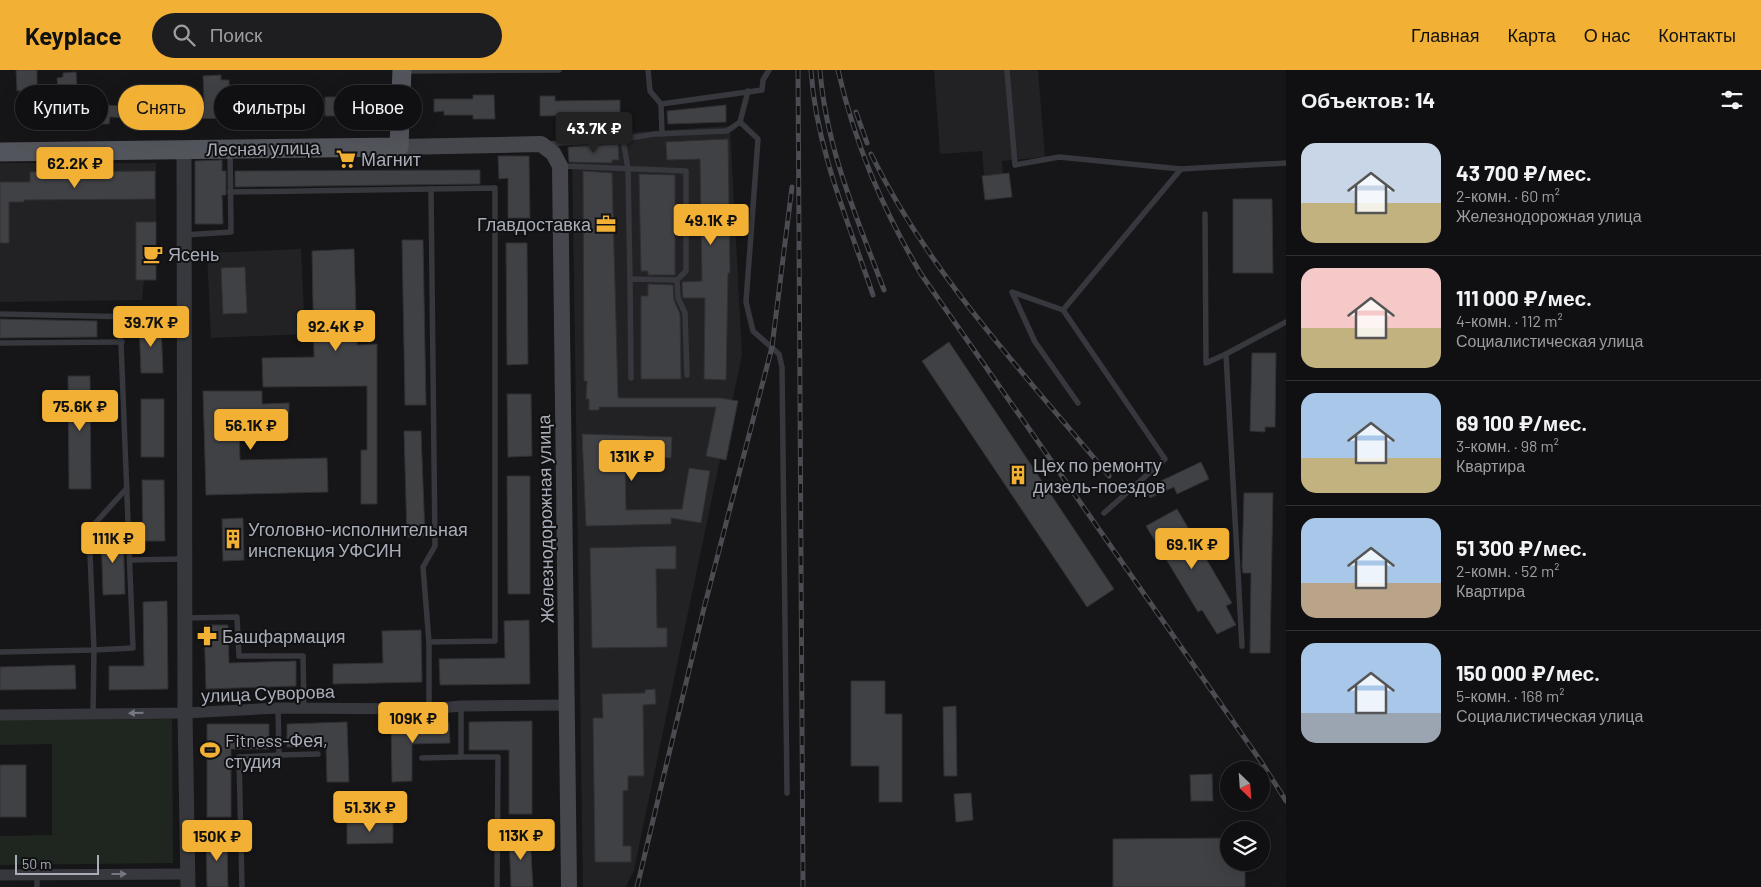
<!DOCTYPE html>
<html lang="ru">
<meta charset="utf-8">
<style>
:root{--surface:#101012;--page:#1e1e20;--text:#f1f3f6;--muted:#9c9d9f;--line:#303032;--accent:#f2b134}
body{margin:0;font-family:Barlow,sans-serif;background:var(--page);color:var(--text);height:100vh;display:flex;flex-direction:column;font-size:19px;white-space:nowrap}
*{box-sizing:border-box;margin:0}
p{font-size:16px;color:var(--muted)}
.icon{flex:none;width:28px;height:28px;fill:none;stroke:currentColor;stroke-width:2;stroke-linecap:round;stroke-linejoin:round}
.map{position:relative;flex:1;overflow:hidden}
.sheet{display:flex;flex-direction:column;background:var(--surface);width:475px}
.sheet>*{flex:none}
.guide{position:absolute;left:15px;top:15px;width:475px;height:45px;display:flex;gap:10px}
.needle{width:32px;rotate:155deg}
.fabs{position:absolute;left:1220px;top:691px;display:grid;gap:10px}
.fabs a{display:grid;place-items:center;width:50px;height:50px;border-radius:50%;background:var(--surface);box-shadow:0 5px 20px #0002,0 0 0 1px var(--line);font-size:25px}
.scale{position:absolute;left:15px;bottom:12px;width:84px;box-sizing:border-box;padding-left:5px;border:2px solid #a8adb8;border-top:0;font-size:14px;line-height:18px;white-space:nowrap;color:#a8adb8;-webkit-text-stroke:4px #111113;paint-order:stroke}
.price{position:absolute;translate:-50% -42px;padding:0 11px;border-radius:5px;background:var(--accent);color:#111;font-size:16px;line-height:32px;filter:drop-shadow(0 1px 2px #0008)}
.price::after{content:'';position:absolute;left:50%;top:30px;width:15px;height:11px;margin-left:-8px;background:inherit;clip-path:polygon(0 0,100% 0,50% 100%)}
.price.current{background:#222;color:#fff}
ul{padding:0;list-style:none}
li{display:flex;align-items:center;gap:15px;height:125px;padding:0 15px}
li+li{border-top:1px solid var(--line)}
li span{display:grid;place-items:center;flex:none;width:140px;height:100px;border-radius:15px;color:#555}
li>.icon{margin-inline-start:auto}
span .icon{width:60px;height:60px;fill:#fffc;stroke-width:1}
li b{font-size:21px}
h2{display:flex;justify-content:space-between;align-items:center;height:60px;padding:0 15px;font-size:21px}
.tag{padding:0 18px;border-radius:22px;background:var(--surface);box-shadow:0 5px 20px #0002,0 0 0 1px var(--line);font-size:18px;line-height:45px}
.tag.current{background:var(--accent);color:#111}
header{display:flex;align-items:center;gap:30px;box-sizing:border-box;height:70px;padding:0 25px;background:var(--accent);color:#111}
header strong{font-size:24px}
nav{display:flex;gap:28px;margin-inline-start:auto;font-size:18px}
.search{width:350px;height:45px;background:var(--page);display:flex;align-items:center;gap:12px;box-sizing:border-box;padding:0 18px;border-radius:28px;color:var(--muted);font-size:19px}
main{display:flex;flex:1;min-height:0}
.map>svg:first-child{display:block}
.built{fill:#222225}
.green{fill:#1e261f}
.building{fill:#404145;stroke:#303034}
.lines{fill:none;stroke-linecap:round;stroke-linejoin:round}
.service{stroke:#37383d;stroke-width:5.5}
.minor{stroke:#37383d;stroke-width:11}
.tertiary{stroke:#37383d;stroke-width:15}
.secondary{stroke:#45474d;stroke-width:16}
.primary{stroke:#53555c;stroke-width:19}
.rail-casing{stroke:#4a4c52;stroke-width:5}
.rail{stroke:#111113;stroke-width:3;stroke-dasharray:9;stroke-linecap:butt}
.oneway{fill:#757881}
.labels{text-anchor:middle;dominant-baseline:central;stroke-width:4;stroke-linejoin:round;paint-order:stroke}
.street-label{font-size:18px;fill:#a8adb8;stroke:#111113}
.poi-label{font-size:18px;fill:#a8adb8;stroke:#111113;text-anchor:start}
</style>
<header>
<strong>Keyplace</strong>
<div class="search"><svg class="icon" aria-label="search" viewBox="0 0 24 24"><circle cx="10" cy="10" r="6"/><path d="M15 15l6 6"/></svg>Поиск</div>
<nav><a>Главная</a><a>Карта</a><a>О нас</a><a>Контакты</a></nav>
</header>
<main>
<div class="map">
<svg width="1286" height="817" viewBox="0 0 1286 817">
<rect width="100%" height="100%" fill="#161618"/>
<g class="built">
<path d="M934,0H1038L1045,87L1002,91L1004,114L985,116L982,81L940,84Z"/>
<path d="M730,56L742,285L634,800L626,817H583L572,81L576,66Z"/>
<path d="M0,93H156V152H136V210H144L142,230L0,232Z"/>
<path d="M301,179L305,264L211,268L207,183Z"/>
</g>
<path class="green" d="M172,649L173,793L0,795V766L52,765V674L0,675V650Z"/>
<g class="building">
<path d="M16,0H37V20L17,21Z"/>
<path d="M76,2L77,17L58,19L57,8L63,7V3Z"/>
<path d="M221,5V10H229L230,29L242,30L241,51H226V48L158,50V29H171V32L204,31L203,6Z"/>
<path d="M359,22H374V50H359V46H325V27H359Z"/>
<path d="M473,25H494L495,49H473V45H444V41L434,42V29H473Z"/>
<path d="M260,26H273V48L260,47Z"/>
<path d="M289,26H305L306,47H290Z"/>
<path d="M540,26H555V31L620,30V45L540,46Z"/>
<path d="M68,35H77V50H68V54H58V39H68Z"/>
<path d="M102,35L130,36V48L110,47L109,54H101Z"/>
<path d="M726,35V52L668,54L667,41Z"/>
<path d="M728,69L730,203H728L726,310L704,309L705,228H683L682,212L702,211L700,89L667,90L666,72Z"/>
<path d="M618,74L619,90H612V93L569,92L568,77Z"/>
<path d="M498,86H529L530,148H508V108L499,109Z"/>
<path d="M222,90V101H226V125H222L223,154H195V91Z"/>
<path d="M480,100V114L235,117V101Z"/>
<path d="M155,101V129L24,130V132H9V173H0V112H30V102Z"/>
<path d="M583,101L612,103L618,328H720L738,331L726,390L706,386L716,337H599V340H589V329H586L587,311H584Z"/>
<path d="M1009,103L1012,127L985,130L982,106Z"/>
<path d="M639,104L675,105V205H648V201H641Z"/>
<path d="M1233,129H1272L1273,203H1233Z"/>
<rect x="136" y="152" width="20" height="58"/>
<path d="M402,170H423L426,335H405Z"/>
<path d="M506,173H527L528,294L507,295Z"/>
<path d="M354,179L357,275L377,274V434H361V380H367V316L263,317L262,288L314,287L312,181Z"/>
<path d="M245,197L247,243L223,244L221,198Z"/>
<path d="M648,214L673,215L674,230L680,244L681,309H641V226H648Z"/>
<path d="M0,249L97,251V267L0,268Z"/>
<path d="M139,252H161L163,303H141Z"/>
<path d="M949,272L1114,519L1087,537L922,291Z"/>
<path d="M1252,283H1276L1275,357H1265V362L1250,361Z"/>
<path d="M68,306H90L91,419H69Z"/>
<path d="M203,321H262V334L289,333V343L265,344V355H239L240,390L327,388L328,422L206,425Z"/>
<path d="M507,324H531L532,386L508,387Z"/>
<rect x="141" y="329" width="23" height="58"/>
<path d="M404,361H421L425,466L407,467Z"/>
<path d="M582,364L672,367L671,388L625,386L626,440L682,439L689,398L710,401L701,453L671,448V454L586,456Z"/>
<path d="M1201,392L1209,409L1177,424L1174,417L1150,428L1146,418Z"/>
<path d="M507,406H530V524H508Z"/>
<path d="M142,410H164L165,471H143Z"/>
<path d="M1244,423H1273L1270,583H1250L1251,503H1243L1242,496Z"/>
<path d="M1177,439L1232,533L1226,536L1236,555L1217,564L1202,540L1198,542L1146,456Z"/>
<path d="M243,448L244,490L223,491L222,449Z"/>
<path d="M123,462L125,524L103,525L101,463Z"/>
<path d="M676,476V499H656L657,558H667V577L592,578L590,478Z"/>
<path d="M167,531L168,619L109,620V596H144L143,532Z"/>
<path d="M529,550L530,614L440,615L439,589L505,588L504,551Z"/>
<path d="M204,555H228L229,593L296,591V616L206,619Z"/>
<path d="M421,560L422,612L333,614V594L383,593L382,561Z"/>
<path d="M75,595L76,619L0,620V597Z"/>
<path d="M851,611H885V644H902V732H879V696H851Z"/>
<path d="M655,619L656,634L643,635L644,706H628V720L623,721V776H631V792H595L593,648H603L602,624L645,623V620Z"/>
<path d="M956,636L957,706H944L943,637Z"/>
<path d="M532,651V744H509V680H469V652Z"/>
<path d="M347,652L349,712H327L326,676L287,677V654Z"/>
<path d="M449,652L450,673L412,674V711L392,712L391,653Z"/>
<path d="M207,654H269V679H231V747H207Z"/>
<rect x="0" y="695" width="26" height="52"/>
<path d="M1212,704L1213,731H1191L1190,705Z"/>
<path d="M971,723L973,750L956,752L954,724Z"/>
<path d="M393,752V773L347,774V753Z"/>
<path d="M530,765L533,817H511L509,766Z"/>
<path d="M227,767L228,817H207L206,768Z"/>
<path d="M1229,768V792H1245V817H1113V769Z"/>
</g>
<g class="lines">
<g class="service">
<path d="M648,0L650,21L661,34L662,64"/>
<path d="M1007,0L1015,95L1059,87L1181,99L1286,93"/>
<path d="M404,1L559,0"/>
<path d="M661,34L762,20L763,10L769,0"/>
<path d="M740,52L748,21"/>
<path d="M623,69L628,99L630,209"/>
<path d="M546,74L623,69L655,64L727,61L740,52L758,69L746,232L753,261L779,284L782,297L787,723"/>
<path d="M563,96L686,101V201L677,210L678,228L685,243L687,305"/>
<path d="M230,122L495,118V571L429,572V639"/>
<path d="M1205,144L1206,293L1226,284"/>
<path d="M184,165L231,162L230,81"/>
<path d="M1063,240L1012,222L1035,272L1078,333"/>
<path d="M0,244L183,248"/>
<path d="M0,273L122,272"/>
<path d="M631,308L630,209L677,210"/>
<path d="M1104,443L1165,389L1063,240L1181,99"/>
<path d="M130,490L183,489"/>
<path d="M187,548L237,547L239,586H303L304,638"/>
<path d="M429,572L423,497L435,476L431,119"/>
<path d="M1242,576L1226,284L1286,252"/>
<path d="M0,582L94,580L89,460L127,418"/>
<path d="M93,644L94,580L133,578L120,248"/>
<path d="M279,685L318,684"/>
<path d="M461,687H498L497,817"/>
<path d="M422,688L461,687V636"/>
<path d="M188,757L240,758"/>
<path d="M37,817V805"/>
<path d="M242,817L239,687L279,685L278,638"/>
</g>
<g class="minor">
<path d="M0,645L185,643L278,638L429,639L461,636L568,635"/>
<path d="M0,805L188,804"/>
</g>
<path class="tertiary" d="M184,80L185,643L188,817"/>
<path class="secondary" d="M399,77L541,74L553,83L560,96L569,817"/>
<path class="primary" d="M0,82L399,77L402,0"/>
<defs>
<g id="rail">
<path d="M798,0L803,817"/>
<path d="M811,0C816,78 848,151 873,225"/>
<path d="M820,0C826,78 857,148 884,220"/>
<path d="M838,0C855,74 882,138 921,204L1262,693L1286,731"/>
<path d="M856,42L867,73"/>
<path d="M871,84C930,205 1025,304 1109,406"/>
<path d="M637,817L704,538L772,277L792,117"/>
</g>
</defs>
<use href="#rail" class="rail-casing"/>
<use href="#rail" class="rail"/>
</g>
<defs><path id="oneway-solid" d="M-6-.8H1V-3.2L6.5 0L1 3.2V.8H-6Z" transform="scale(1.25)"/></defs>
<g class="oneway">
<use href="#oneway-solid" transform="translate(136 643) rotate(179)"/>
<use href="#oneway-solid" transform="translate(119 804)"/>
</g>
<defs>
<symbol id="supermarket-bare" viewBox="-9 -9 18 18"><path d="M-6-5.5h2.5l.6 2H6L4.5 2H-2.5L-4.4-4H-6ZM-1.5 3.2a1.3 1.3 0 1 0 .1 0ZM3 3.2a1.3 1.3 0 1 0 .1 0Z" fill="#f2b134" stroke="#111113" stroke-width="2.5" paint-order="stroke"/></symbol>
<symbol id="office-bare" viewBox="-9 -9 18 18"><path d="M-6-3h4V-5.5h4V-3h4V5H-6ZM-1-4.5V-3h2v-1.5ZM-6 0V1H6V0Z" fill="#f2b134" stroke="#111113" stroke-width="2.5" paint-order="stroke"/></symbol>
<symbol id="cafe-bare" viewBox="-9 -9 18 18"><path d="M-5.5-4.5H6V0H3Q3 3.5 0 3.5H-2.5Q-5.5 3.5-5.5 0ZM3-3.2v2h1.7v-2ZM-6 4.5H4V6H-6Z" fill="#f2b134" stroke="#111113" stroke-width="2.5" paint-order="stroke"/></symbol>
<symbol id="building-bare" viewBox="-9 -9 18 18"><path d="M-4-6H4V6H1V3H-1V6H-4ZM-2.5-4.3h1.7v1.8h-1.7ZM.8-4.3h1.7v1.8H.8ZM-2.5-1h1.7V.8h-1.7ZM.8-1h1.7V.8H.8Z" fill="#f2b134" stroke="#111113" stroke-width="2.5" paint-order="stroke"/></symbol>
<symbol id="pharmacy-bare" viewBox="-9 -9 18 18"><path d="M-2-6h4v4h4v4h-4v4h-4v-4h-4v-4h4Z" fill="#f2b134" stroke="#111113" stroke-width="2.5" paint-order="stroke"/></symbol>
<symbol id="stadium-bare" viewBox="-9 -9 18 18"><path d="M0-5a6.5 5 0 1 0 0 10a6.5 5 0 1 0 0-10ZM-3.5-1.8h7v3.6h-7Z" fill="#f2b134" stroke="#111113" stroke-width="2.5" paint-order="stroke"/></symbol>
</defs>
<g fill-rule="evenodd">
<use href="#supermarket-bare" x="332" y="75" width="28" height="28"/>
<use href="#office-bare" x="592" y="140" width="28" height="28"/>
<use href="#cafe-bare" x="139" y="170" width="28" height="28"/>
<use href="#building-bare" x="1004" y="391" width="28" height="28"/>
<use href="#building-bare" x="219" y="455" width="28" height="28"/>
<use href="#pharmacy-bare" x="193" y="552" width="28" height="28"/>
<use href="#stadium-bare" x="196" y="666" width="28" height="28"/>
</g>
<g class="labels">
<g class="street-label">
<text transform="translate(263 78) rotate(-1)">Лесная улица</text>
<text transform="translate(545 449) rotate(-91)">Железнодорожная улица</text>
<text transform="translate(268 623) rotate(-2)">улица Суворова</text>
</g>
<g class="poi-label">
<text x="361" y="89">Магнит</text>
<text x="591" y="154" text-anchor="end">Главдоставка</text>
<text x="168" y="184">Ясень</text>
<text x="1033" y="395">Цех по ремонту<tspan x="1033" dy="21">дизель-поездов</tspan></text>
<text x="248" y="459">Уголовно-исполнительная<tspan x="248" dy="21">инспекция УФСИН</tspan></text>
<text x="222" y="566">Башфармация</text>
<text x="225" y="670">Fitness-Фея,<tspan x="225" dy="21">студия</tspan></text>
</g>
</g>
</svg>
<div class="fabs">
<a><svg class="needle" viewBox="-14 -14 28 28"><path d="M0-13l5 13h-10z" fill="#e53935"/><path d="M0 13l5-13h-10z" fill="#9c9d9f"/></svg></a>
<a><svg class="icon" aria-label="layers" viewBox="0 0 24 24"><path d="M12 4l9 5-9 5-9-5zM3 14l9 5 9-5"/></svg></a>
</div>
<div class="scale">50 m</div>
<b class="price current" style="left:594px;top:84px">43.7K ₽</b>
<b class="price" style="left:75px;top:119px">62.2K ₽</b>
<b class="price" style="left:711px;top:176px">49.1K ₽</b>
<b class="price" style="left:151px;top:278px">39.7K ₽</b>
<b class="price" style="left:336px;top:282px">92.4K ₽</b>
<b class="price" style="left:80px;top:362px">75.6K ₽</b>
<b class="price" style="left:251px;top:381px">56.1K ₽</b>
<b class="price" style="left:632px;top:412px">131K ₽</b>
<b class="price" style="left:113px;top:494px">111K ₽</b>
<b class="price" style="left:1192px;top:500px">69.1K ₽</b>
<b class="price" style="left:413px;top:674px">109K ₽</b>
<b class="price" style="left:370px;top:763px">51.3K ₽</b>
<b class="price" style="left:521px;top:791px">113K ₽</b>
<b class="price" style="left:217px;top:792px">150K ₽</b>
<div class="guide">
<a class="tag">Купить</a>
<a class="tag current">Снять</a>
<a class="tag">Фильтры</a>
<a class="tag">Новое</a>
</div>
</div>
<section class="sheet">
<h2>Объектов: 14<svg class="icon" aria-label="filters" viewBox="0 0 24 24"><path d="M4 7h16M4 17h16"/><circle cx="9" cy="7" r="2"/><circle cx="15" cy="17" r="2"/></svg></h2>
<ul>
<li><span style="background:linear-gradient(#c9d6e8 60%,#c2b280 0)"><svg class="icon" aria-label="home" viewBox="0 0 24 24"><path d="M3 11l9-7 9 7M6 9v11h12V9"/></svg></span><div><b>43 700 ₽/мес.</b><p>2-комн. · 60 m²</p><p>Железнодорожная улица</p></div></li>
<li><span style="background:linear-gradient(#f6c9c9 60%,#c2b280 0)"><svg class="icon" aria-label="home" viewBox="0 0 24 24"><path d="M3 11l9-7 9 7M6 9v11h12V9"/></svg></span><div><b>111 000 ₽/мес.</b><p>4-комн. · 112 m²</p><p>Социалистическая улица</p></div></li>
<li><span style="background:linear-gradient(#a9c7e8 65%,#c2b280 0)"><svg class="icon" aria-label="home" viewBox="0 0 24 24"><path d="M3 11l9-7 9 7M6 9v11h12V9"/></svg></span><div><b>69 100 ₽/мес.</b><p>3-комн. · 98 m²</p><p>Квартира</p></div></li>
<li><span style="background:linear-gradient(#a9c7e8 65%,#b9a48a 0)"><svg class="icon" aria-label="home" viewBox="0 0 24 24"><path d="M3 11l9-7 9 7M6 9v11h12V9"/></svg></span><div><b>51 300 ₽/мес.</b><p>2-комн. · 52 m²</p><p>Квартира</p></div></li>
<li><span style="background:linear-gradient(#a9c7e8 70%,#9aa5b1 0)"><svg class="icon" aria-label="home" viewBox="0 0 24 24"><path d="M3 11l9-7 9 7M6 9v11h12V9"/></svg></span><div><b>150 000 ₽/мес.</b><p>5-комн. · 168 m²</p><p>Социалистическая улица</p></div></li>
</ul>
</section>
</main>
